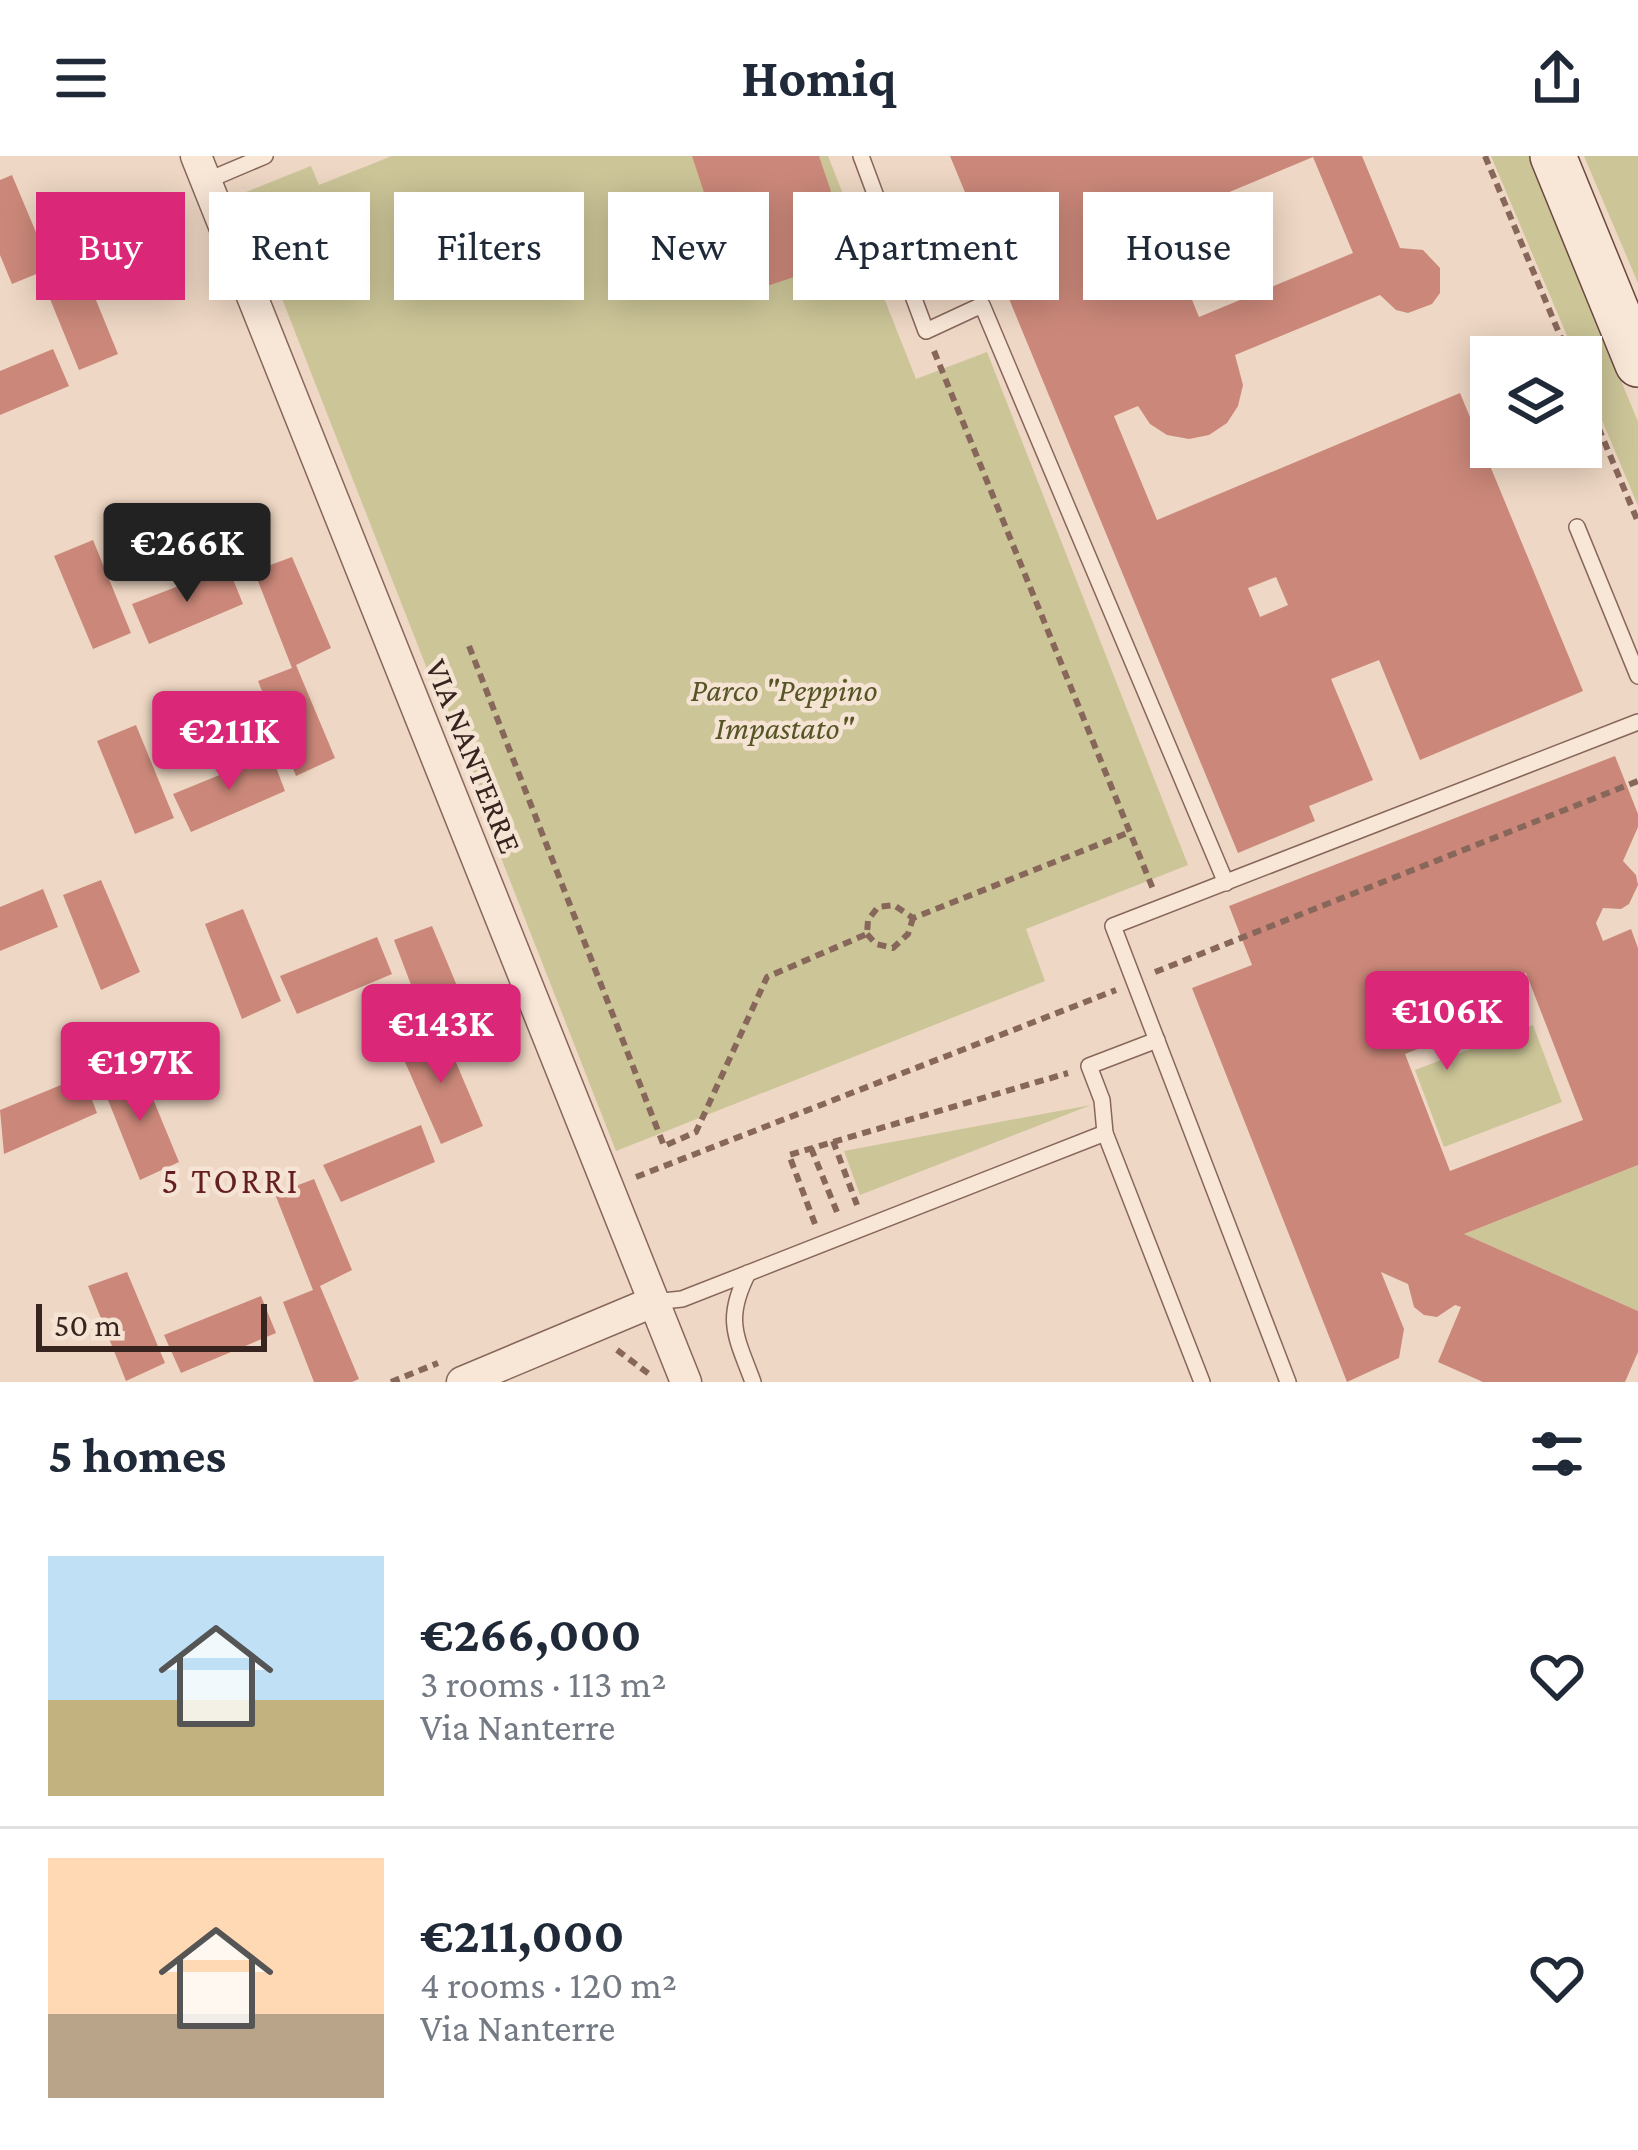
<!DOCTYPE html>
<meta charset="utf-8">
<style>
:root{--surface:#fff;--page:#f6f6f7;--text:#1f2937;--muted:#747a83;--line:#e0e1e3;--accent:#db2777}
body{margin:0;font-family:"Crimson Pro",serif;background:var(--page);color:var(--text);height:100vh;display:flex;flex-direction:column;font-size:45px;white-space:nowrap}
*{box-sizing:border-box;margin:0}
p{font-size:39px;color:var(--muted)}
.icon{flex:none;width:66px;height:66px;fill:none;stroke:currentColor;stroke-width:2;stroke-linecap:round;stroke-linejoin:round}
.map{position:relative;height:1226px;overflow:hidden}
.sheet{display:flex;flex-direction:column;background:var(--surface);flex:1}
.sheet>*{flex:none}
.top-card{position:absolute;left:36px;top:36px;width:1566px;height:108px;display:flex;gap:24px}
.controls{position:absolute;left:1470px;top:180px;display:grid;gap:24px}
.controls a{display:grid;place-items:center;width:132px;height:132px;border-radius:0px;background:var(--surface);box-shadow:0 6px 30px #0003;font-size:60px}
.scale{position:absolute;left:36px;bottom:30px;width:231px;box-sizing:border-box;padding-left:12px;border:6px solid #38241e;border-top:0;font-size:33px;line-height:42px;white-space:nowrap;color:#38241e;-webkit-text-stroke:9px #f5e3d4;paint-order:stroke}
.price{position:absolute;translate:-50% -102px;padding:0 27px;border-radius:12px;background:var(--accent);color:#fff;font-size:39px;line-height:78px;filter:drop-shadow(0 3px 6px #0008)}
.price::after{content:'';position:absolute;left:50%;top:72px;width:36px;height:27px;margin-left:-18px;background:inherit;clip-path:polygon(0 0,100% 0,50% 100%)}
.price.selected{background:#222;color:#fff}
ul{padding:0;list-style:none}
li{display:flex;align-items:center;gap:36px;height:300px;padding:0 48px}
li+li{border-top:3px solid var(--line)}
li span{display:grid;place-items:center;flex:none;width:336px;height:240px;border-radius:0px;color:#555}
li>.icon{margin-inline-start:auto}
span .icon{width:144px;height:144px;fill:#fffc;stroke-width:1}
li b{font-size:51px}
h2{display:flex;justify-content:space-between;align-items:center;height:144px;padding:0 48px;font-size:51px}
.chip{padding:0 42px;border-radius:0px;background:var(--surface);box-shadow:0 6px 30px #0003;font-size:42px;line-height:108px}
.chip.selected{background:var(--accent);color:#fff}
header{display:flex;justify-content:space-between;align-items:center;height:156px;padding:0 48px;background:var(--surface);font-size:54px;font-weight:700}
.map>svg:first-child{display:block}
.green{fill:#ccc598}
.building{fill:#cb887a;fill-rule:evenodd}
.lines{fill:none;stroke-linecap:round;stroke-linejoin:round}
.service-casing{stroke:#88675b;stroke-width:18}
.minor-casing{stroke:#88675b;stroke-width:33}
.secondary-casing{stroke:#6a493e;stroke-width:48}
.path{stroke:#88675b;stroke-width:6;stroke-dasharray:9 6;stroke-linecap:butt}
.service{stroke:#f8e6d7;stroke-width:15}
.minor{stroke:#f8e6d7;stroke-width:30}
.secondary{stroke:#f8e6d7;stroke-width:45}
.labels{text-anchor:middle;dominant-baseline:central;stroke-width:9;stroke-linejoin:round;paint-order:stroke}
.park-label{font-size:33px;font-style:italic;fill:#555525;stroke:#f5e3d4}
.street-label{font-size:33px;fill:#38241e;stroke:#f5e3d4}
.neighbourhood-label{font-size:36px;letter-spacing:3px;fill:#651e21;stroke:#f5e3d4}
</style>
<header><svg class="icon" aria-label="menu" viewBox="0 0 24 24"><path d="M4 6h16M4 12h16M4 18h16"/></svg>Homiq<svg class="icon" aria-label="share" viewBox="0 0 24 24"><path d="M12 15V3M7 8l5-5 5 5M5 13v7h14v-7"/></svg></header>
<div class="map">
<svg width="1638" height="1226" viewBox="0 0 1638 1226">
<rect width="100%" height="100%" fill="#eed7c4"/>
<g class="green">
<path d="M392,0H828L916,223L987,196L1188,709L1026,773L1045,825L616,995L241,38L311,10L319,29Z"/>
<path d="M1491,0H1529L1638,266V350L1581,214V201H1576Z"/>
<path d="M1584,0H1638V127Z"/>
<path d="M1533,869L1562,946L1444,991L1415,914Z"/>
<path d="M1091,949L860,1039L844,995Z"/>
<path d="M1638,1009V1155L1464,1078Z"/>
</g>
<g class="building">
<path d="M692,0H819L853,101L738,140Z"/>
<path d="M950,0H1362L1400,92L1423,94L1440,112V137L1432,148L1408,157L1396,154L1380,139L1235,199L1243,229L1238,250L1227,267L1209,279L1189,283L1167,279L1150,268L1138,250L1114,260L1157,364L1460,237L1583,535L1420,604L1379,504L1331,523L1373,624L1309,650L1315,665L1238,697ZM1313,1L1353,97L1199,161L1160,65ZM1276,421L1288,449L1260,461L1248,432Z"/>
<path d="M12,19L51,112L12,128L0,99V24Z"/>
<path d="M80,105L118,198L79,214L41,121Z"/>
<path d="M53,193L69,230L0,259V215Z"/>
<path d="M93,384L131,477L93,493L54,400Z"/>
<path d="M292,401L331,492L296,509L335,602L296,620L258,525L292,512L254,415Z"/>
<path d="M228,411L243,448L149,488L132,448Z"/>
<path d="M136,569L174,662L135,678L97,585Z"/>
<path d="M271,598L285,635L191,676L173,638Z"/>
<path d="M1615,600L1638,658V671L1623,705L1636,719L1638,729L1629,748L1621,753L1603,752L1596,767L1603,785L1631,773L1638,792V1009L1464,1078L1638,1155V1196L1625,1226H1483L1438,1206L1461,1151L1455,1149L1437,1161L1424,1159L1414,1151L1408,1128L1381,1116L1404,1173L1399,1202L1347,1226L1192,832L1252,809L1229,750ZM1526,817L1583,964L1450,1015L1405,898L1438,885L1427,855Z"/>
<path d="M101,724L140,816L101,834L63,739Z"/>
<path d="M43,733L58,771L0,795V751Z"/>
<path d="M243,753L281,845L242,863L205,768Z"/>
<path d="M432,770L470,861L429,876L394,784Z"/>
<path d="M377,781L392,818L297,858L280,820Z"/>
<path d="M429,876H443L483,970L441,988L398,890Z"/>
<path d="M141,914L179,1006L140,1024L102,929Z"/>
<path d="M83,920L97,957L4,998L0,954Z"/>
<path d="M421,969L435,1006L341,1046L323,1009Z"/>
<path d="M314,1023L352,1114L320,1130L359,1223L352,1226H314L283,1146L313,1134L275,1038Z"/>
<path d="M127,1116L165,1207L126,1225L88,1130Z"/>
<path d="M261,1140L276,1177L181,1217L164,1179Z"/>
</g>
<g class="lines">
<defs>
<g id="service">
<path d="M861,0L926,175L982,149L1226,727"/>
<path d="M206,25L265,0"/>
<path d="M1577,371L1638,520"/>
<path d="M1157,884L1089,910L1102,944L1105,977L1202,1226"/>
<path d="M748,1117C724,1164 736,1180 753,1226"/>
<path d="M653,1146L682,1143L1105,977"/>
<path d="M1288,1226L1113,770L1638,566"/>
</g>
<g id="minor">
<path d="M196,0L686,1226"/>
<path d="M462,1226L653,1146"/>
</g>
<path id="secondary" d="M1553,0L1638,208"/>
</defs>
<use href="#service" class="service-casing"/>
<use href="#minor" class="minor-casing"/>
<use href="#secondary" class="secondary-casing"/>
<g class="path">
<path d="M1485,0L1569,201"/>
<path d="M934,195L1153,733"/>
<path d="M1581,230L1638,366"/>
<path d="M469,490L664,990L696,976L767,821L867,778L868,764L878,751L894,749L913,762L1130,676"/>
<path d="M867,778L876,788L893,792L908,778L913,762"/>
<path d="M1155,816L1638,625"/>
<path d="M833,985L857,1049"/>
<path d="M811,992L839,1061"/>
<path d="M636,1021L1116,834"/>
<path d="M815,1068L789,999L1068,917"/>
<path d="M617,1194L649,1218"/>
<path d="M391,1226L438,1207"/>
</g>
<use href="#service" class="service"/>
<use href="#minor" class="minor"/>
<use href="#secondary" class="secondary"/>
</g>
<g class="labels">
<g class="park-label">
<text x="784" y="533">Parco "Peppino<tspan x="784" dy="38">Impastato"</tspan></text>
</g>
<g class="street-label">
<text transform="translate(474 600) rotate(68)">VIA NANTERRE</text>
</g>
<g class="neighbourhood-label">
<text x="231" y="1025">5 TORRI</text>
</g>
</g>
</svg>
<div class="controls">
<a><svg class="icon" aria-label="layers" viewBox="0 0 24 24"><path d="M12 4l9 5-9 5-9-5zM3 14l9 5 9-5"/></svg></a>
</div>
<div class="scale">50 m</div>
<b class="price selected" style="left:187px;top:449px">€266K</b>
<b class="price" style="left:229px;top:637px">€211K</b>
<b class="price" style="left:1447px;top:917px">€106K</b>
<b class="price" style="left:441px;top:930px">€143K</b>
<b class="price" style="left:140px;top:968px">€197K</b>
<div class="top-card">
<a class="chip selected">Buy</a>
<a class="chip">Rent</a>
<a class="chip">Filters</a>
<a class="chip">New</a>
<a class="chip">Apartment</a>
<a class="chip">House</a>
</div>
</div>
<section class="sheet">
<h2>5 homes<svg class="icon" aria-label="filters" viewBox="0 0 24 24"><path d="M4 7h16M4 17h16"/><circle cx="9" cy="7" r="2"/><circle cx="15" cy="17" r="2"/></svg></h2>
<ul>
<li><span style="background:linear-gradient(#bfe0f5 60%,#c2b280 0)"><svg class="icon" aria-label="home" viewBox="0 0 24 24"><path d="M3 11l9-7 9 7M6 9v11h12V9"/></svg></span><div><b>€266,000</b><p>3 rooms · 113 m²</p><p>Via Nanterre</p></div><svg class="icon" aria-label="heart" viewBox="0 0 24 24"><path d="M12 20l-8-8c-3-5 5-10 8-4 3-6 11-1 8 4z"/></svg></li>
<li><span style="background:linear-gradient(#ffd9b3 65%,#b9a48a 0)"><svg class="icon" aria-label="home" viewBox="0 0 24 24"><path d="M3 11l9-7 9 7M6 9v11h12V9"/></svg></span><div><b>€211,000</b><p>4 rooms · 120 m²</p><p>Via Nanterre</p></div><svg class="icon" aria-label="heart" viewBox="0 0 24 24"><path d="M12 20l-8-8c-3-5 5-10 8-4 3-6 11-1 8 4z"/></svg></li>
</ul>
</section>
